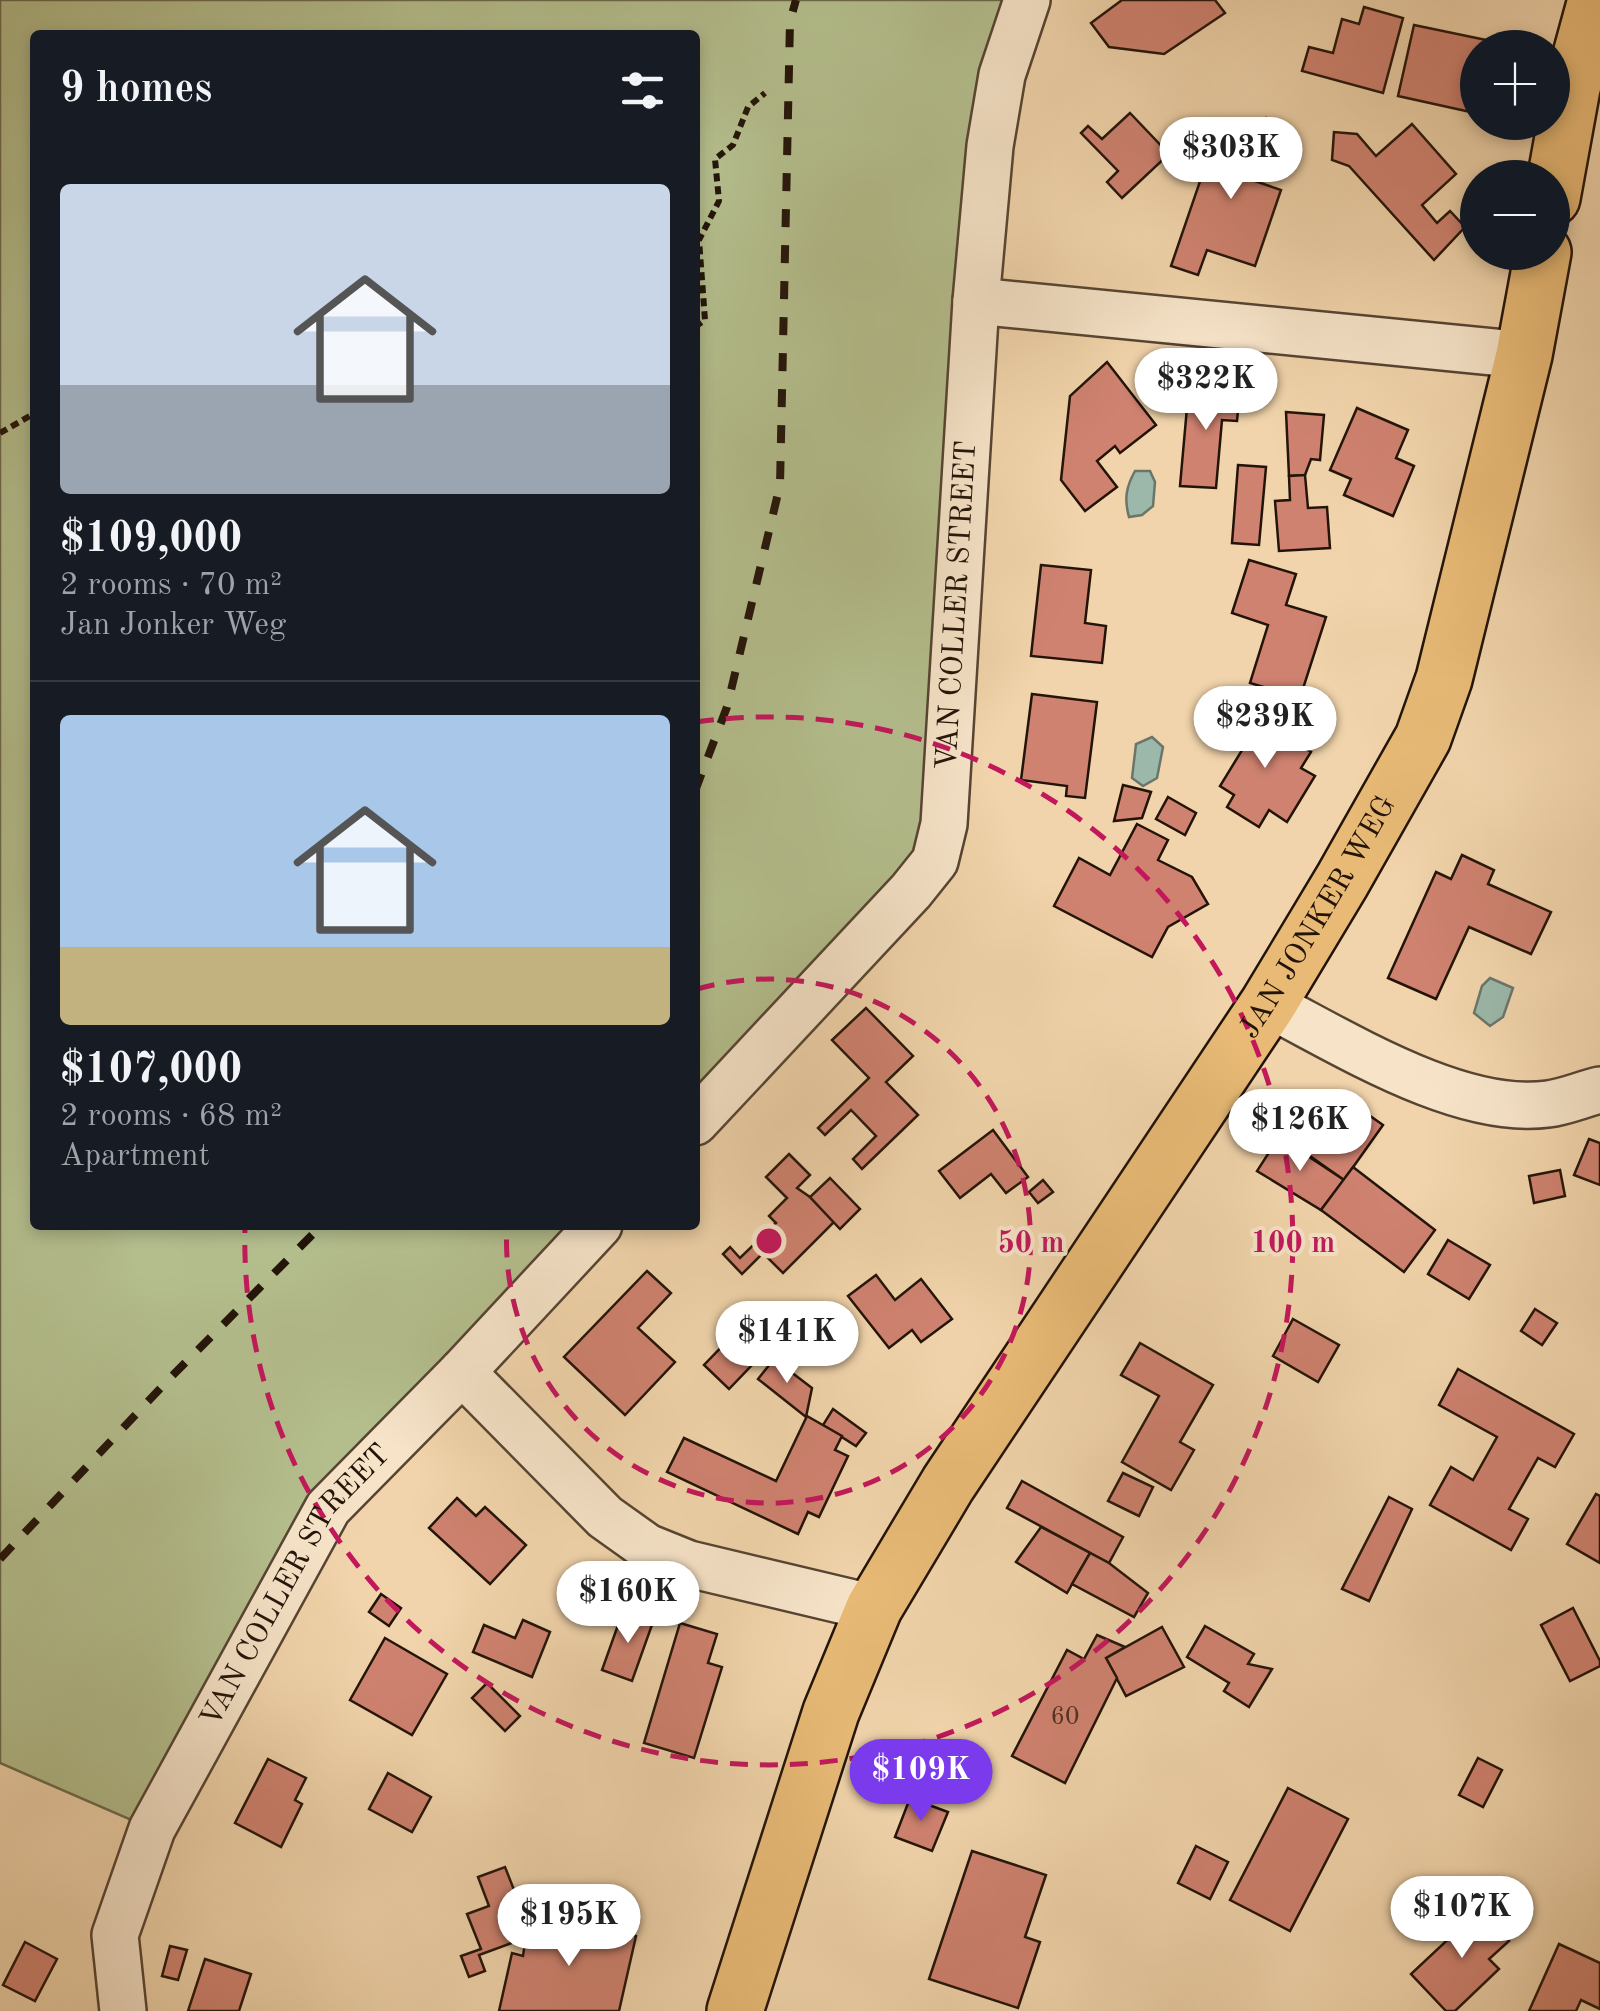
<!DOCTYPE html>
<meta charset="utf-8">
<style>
:root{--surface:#171b24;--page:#20242c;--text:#f1f3f6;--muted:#9ea1a6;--line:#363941;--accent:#7c3aed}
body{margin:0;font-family:"Old Standard TT",serif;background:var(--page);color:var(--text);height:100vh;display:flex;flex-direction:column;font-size:38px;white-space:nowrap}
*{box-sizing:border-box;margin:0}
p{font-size:32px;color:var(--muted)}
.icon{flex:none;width:55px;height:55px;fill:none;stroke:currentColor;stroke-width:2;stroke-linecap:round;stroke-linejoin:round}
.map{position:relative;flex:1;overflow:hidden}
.drawer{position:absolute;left:30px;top:30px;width:670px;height:1200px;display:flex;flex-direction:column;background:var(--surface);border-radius:10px;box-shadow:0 5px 15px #0003}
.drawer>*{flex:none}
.fabs{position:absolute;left:1460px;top:30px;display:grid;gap:20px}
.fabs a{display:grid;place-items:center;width:110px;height:110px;border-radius:50%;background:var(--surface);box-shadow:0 5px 15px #0003;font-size:50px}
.price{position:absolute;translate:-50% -85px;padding:0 22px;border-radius:35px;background:#fff;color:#222;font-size:32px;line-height:65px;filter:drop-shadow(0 2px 5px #0008)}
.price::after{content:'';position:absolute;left:50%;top:60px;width:30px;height:22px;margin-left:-15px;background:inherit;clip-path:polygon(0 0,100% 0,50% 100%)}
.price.active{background:var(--accent);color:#fff}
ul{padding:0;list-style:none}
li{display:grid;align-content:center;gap:20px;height:530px;padding:0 30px}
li+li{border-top:2px solid var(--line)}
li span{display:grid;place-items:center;height:310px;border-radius:10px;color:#555}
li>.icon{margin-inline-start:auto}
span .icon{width:180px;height:180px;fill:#fffc;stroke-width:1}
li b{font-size:42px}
h2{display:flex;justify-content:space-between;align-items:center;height:120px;padding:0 30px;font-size:42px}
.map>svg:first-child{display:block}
.green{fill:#b4be8d;stroke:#6c694b;stroke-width:2.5}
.water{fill:#9bb8aa;stroke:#6b766a;stroke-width:2.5}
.building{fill:#cf8270;stroke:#231409;stroke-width:2.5}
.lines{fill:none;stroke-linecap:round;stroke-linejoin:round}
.minor-casing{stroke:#564432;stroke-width:50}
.major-casing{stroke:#231409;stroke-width:60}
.path{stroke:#231409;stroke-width:6;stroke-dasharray:8 5;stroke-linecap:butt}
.minor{stroke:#f6e3c8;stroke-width:45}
.major{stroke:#e8ba76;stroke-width:55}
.rail{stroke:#231409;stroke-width:8;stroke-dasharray:18 18;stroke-linecap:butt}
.ring{fill:none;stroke:#c2185b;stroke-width:5;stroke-dasharray:18 12}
.labels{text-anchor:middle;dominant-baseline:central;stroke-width:8;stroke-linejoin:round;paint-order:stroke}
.number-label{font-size:25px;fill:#4e3023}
.street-label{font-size:30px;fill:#231409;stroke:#f6e3c8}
.centre{fill:#c2185b;stroke:#f6e3c8;stroke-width:5}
.ring-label{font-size:30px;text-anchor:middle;font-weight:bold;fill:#c2185b;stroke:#f6e3c8;stroke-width:8;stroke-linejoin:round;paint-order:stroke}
</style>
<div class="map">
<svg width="1600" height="2011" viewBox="0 0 1600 2011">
<rect width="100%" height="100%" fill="#f1d4ab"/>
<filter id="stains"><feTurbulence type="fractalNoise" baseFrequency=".002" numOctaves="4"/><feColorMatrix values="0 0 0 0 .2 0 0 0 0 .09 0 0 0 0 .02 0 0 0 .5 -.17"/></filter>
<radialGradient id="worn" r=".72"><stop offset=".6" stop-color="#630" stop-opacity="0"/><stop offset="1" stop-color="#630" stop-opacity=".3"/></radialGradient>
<path class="green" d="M0,0H1027L944,824L695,1122V35H35V1225H599L328,1508L152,1829L0,1763Z"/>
<g class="water">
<path d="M1135,471H1150L1155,482L1153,506L1142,515L1129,517C1124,499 1126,487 1135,471Z"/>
<path d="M1152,737L1163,747L1157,778L1143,786L1132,778L1136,744Z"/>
<path d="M1490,978L1513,988L1503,1017L1490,1026L1474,1013L1482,986Z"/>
</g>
<g class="building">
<path d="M1122,0H1215L1225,13L1164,54L1109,47L1091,23Z"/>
<path d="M1364,7L1403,18L1383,93L1302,71L1309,47L1333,53L1342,19L1359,24Z"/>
<path d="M1414,25L1491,41L1490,48H1478V102L1475,113L1398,96Z"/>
<path d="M1130,113L1169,154L1122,198L1107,182L1118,171L1081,133L1088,126L1102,139Z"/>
<path d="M1266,118L1286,149L1243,177L1281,190L1255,266L1207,250L1198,275L1171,266L1209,155Z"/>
<path d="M1412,124L1456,174L1422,205L1437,223L1450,211L1465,227L1434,260L1349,166L1332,160L1334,132L1357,134L1376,156Z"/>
<path d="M1107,362L1156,425L1120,453L1115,446L1097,461L1117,487L1085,511L1061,480L1070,396Z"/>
<path d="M1189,385L1240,389L1237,421L1222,420L1216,488L1180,486Z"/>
<path d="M1357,408L1408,430L1396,458L1414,466L1393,516L1344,495L1351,479L1330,470Z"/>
<path d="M1286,412L1324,415L1320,460L1311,459L1305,475L1289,476Z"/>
<path d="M1238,465L1266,467L1259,545L1232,543Z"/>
<path d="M1305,475L1308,508L1327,507L1330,548L1279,551L1275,501L1290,500L1289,476Z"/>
<path d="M1249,560L1296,574L1286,605L1326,617L1300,698L1250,683L1268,625L1232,613Z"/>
<path d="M1041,565L1091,570L1085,623L1106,626L1102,663L1031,656Z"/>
<path d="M1032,694L1097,702L1085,798L1066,796L1067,786L1021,780Z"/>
<path d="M1238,708L1311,752L1301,768L1315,776L1287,822L1269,810L1259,827L1227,807L1234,795L1220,786L1244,747L1223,734Z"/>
<path d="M1123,785L1151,792L1142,818L1114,821Z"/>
<path d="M1168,797L1196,813L1185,835L1156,819Z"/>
<path d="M1137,824L1168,840L1158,860L1192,877L1208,904L1168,927L1152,957L1054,906L1079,858L1110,875Z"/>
<path d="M1462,855L1494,870L1488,884L1551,912L1531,954L1469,927L1436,999L1388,978L1436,872L1451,879Z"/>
<path d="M866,1008L913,1056L886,1082L918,1115L862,1169L853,1159L876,1136L851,1110L825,1135L818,1128L869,1078L832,1040Z"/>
<path d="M1339,1094L1383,1125L1344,1180L1300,1149Z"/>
<path d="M993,1130L1028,1177L1006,1193L991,1174L960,1198L939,1171Z"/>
<path d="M1279,1137L1344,1180L1321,1210L1257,1171Z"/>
<path d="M1589,1139L1600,1143V1185L1574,1175Z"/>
<path d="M789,1154L810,1175L797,1188L810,1197L834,1222L783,1273L763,1253L742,1274L723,1254L730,1247L740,1258L776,1223L769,1216L787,1198L766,1177Z"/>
<path d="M1353,1167L1435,1230L1404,1272L1321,1210Z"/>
<path d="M1560,1170L1565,1196L1534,1203L1529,1176Z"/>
<path d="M830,1178L860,1209L840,1229L810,1197Z"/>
<path d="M1043,1180L1053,1192L1038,1203L1029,1192Z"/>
<path d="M1448,1240L1490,1265L1469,1299L1428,1274Z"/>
<path d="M647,1271L671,1293L638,1328L675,1362L625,1415L564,1357Z"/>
<path d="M876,1275L895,1300L921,1279L952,1319L921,1342L912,1330L889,1348L848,1296Z"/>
<path d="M1535,1309L1557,1323L1542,1345L1521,1331Z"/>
<path d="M1293,1319L1339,1345L1318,1382L1273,1356Z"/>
<path d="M738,1330L757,1348L745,1361L751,1366L729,1389L704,1365Z"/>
<path d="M1140,1343L1213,1385L1180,1442L1194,1450L1171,1490L1122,1462L1159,1396L1121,1375Z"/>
<path d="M774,1359L812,1388L806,1417L758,1379Z"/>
<path d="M1458,1369L1574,1434L1555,1467L1538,1458L1509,1509L1528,1519L1511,1550L1430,1505L1451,1467L1473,1480L1497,1437L1439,1405Z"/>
<path d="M833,1409L866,1433L856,1446L823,1425Z"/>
<path d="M807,1416L842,1436L835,1450L848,1456L819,1517L808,1512L798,1534L667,1472L684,1438L776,1481Z"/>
<path d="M1123,1473L1153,1487L1139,1516L1108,1501Z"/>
<path d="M1022,1481L1123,1537L1109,1563L1007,1508Z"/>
<path d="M1596,1494L1600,1496V1563L1567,1544Z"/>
<path d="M1389,1497L1412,1509L1369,1601L1342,1589Z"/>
<path d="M457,1498L476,1516L485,1507L526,1545L490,1584L429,1528Z"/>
<path d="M1041,1527L1090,1553L1067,1593L1016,1562Z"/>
<path d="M1090,1553L1109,1563L1148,1593L1134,1617L1072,1584Z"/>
<path d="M381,1594L401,1608L389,1626L369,1612Z"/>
<path d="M1573,1608L1600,1661V1666L1570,1681L1541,1625Z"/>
<path d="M623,1611L653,1622L632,1681L602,1670Z"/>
<path d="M523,1620L550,1632L532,1677L473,1652L484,1625L515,1638Z"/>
<path d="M680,1623L717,1634L708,1663L722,1667L694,1758L644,1743Z"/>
<path d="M1205,1626L1254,1654L1248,1664L1272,1669L1249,1707L1224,1691L1229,1683L1187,1657Z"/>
<path d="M1162,1627L1184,1667L1126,1696L1106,1658Z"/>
<path d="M1097,1635L1125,1647L1106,1658L1117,1678L1065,1783L1012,1756L1067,1650L1084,1659Z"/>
<path d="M385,1638L447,1674L412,1735L350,1700Z"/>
<path d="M487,1683L520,1716L505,1731L472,1698Z"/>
<path d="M1478,1758L1502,1770L1483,1807L1459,1795Z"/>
<path d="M268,1759L306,1778L295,1800L302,1804L281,1847L235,1823Z"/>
<path d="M388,1773L431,1797L412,1832L369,1809Z"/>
<path d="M1288,1788L1348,1819L1290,1931L1230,1900Z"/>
<path d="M910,1798L948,1812L932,1851L895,1837Z"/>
<path d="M1196,1846L1228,1862L1210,1899L1178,1883Z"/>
<path d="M972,1851L1046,1875L1025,1937L1040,1942L1018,2008L929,1979Z"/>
<path d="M505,1867L522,1910L508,1915L517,1941L479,1955L485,1971L469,1977L461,1956L481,1949L467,1914L489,1906L478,1877Z"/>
<path d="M1473,1905L1509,1941L1489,1959L1499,1969L1455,2011H1446L1411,1974L1456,1932L1451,1926Z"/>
<path d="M575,1915L636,1936L619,2011H499L512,1953L523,1956L528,1923L571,1933Z"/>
<path d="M25,1942L57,1959L35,2001L3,1985Z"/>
<path d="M1559,1944L1600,1963V2009L1581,2000L1576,2011H1529Z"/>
<path d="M170,1946L187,1950L178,1980L162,1976Z"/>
<path d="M205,1959L251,1974L239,2011H188Z"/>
</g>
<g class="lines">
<defs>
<g id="minor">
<path d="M976,301L1524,355"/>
<path d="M1268,1004C1344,1043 1460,1116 1548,1104C1565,1102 1583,1094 1600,1090"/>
<path id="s1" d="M695,1122L911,891L935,861L944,824L976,301L990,146L1002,75L1027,0"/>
<path d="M462,1372L605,1517L647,1547L689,1564L874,1608"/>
<path id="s2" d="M123,2011L115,1935L152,1829L328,1508L462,1372L599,1225"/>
</g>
<g id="major">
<path d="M1552,198L1572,88L1596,0"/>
<path id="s3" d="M735,2011L831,1712L874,1608L948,1484L1268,1004L1342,881L1423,738L1444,679L1524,355L1543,252"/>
</g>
</defs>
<use href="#minor" class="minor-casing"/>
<use href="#major" class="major-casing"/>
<g class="path">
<path d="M695,327L705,320L699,240L719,201L715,159L733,145L748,107L765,93"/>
<path d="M0,433L35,413"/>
</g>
<use href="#minor" class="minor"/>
<use href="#major" class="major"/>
<g class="rail">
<path d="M695,791L727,707L780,485L790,21L796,0"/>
<path d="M0,1559L171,1377L322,1225"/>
</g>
</g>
<g class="ring">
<path d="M697 989A262 262 0 1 1 507 1225"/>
<path d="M696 722A524 524 0 1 1 245 1227"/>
</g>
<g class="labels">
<g class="number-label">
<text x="1065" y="1717">60</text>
</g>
<g class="street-label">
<text stroke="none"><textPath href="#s1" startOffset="612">VAN COLLER STREET</textPath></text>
<text stroke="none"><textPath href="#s3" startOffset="1248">JAN JONKER WEG</textPath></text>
<text stroke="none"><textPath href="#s2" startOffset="472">VAN COLLER STREET</textPath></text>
</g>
</g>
<circle cx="769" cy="1241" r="15" class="centre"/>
<g class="ring-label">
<text x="1031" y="1252">50 m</text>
<text x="1293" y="1252">100 m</text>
</g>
<rect width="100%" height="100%" filter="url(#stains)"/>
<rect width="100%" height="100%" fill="url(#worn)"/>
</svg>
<div class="fabs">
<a>+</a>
<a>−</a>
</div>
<b class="price" style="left:1231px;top:202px">$303K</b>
<b class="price" style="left:1206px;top:433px">$322K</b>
<b class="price" style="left:1265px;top:771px">$239K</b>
<b class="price" style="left:1300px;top:1174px">$126K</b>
<b class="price" style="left:787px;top:1386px">$141K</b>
<b class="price" style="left:628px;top:1646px">$160K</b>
<b class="price active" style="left:921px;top:1824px">$109K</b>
<b class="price" style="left:1462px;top:1961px">$107K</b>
<b class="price" style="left:569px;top:1969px">$195K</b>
<section class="drawer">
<h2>9 homes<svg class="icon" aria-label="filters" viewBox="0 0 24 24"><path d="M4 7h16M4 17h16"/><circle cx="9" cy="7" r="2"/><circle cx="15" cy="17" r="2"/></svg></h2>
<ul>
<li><span style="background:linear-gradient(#c9d6e8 65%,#9aa5b1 0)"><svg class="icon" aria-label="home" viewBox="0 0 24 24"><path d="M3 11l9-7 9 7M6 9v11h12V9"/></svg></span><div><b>$109,000</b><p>2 rooms · 70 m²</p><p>Jan Jonker Weg</p></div></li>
<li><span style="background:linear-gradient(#a9c7e8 75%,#c2b280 0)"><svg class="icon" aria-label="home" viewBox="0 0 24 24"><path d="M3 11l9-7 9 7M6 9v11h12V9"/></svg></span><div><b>$107,000</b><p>2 rooms · 68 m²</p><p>Apartment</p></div></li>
</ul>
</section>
</div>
